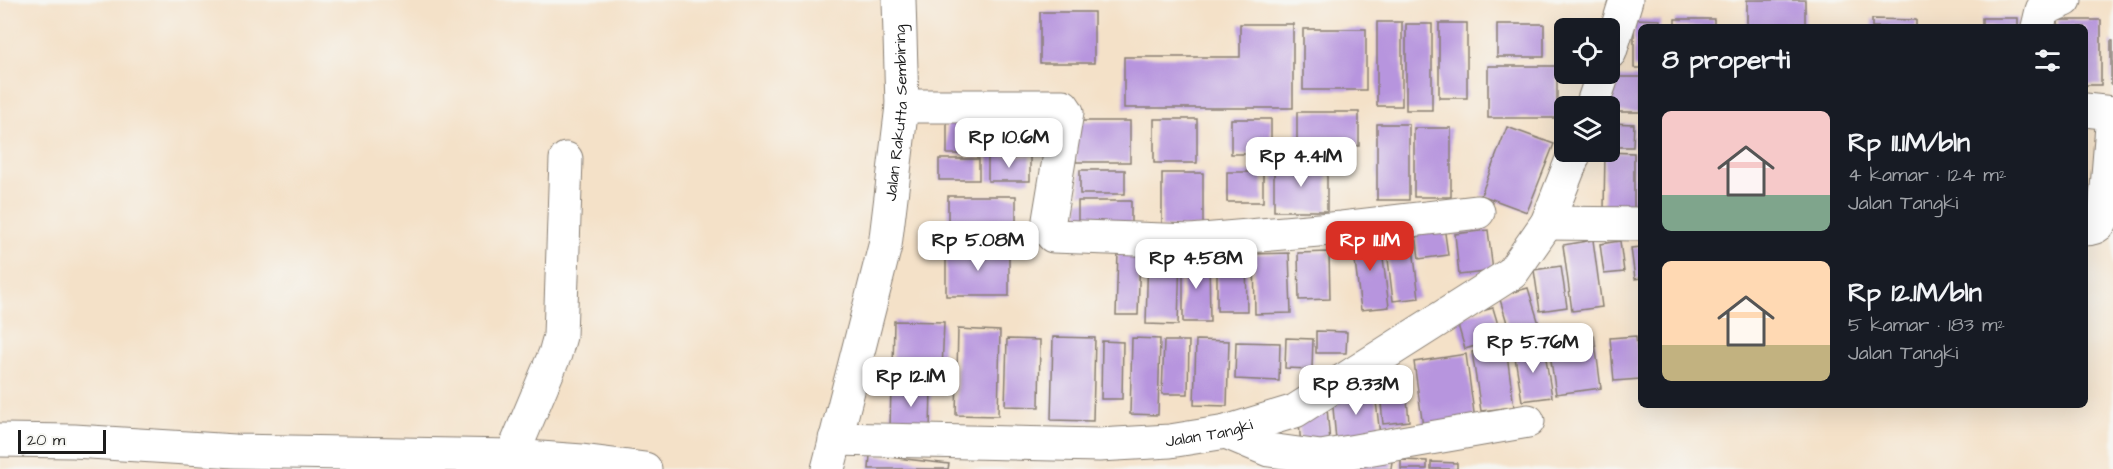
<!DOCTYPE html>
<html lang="id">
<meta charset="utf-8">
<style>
:root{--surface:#171b24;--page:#20242c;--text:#f1f3f6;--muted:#9ea1a6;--accent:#d93025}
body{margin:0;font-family:"Architects Daughter",sans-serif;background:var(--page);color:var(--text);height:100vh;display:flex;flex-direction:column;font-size:22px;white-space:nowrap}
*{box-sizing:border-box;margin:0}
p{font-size:20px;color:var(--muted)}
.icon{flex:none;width:33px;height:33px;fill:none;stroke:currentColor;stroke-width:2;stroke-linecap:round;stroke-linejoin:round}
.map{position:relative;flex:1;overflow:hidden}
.panel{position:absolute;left:1638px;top:24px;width:450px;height:384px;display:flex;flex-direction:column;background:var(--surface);border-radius:9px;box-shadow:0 6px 24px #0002}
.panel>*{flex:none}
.fabs{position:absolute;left:1554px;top:18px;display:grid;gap:12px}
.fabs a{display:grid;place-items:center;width:66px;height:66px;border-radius:9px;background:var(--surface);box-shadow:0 6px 24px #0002;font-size:30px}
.scale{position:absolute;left:18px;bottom:15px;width:88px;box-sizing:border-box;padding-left:6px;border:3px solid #1c1c1c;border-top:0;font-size:16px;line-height:21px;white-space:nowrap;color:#1c1c1c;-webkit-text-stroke:4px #f6f6f2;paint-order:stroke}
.price{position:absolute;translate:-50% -51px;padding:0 14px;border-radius:12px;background:#fff;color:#222;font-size:20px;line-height:39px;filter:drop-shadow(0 2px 3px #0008)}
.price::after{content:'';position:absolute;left:50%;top:36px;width:18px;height:14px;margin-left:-9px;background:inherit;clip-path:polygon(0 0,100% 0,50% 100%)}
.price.selected{background:var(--accent);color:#fff}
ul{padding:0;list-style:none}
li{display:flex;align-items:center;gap:18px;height:150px;padding:0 24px}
li span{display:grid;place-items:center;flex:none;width:168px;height:120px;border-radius:9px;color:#555}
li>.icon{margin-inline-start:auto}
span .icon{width:72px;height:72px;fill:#fffc;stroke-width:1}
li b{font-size:26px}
h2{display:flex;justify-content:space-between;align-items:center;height:72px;padding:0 24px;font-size:26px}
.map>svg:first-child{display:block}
.building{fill:#b795de}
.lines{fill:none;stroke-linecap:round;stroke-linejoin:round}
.minor-casing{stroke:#887e72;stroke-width:35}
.major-casing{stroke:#887e72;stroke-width:35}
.minor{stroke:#fff;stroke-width:33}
.major{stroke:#fff;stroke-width:33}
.labels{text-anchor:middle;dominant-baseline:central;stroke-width:5;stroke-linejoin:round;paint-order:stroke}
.street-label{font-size:16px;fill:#1c1c1c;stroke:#f6f6f2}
</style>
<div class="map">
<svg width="2113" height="469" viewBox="0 0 2113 469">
<rect width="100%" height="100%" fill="#f6f6f2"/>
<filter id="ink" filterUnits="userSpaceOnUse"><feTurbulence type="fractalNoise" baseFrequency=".0167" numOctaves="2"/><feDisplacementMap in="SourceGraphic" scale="12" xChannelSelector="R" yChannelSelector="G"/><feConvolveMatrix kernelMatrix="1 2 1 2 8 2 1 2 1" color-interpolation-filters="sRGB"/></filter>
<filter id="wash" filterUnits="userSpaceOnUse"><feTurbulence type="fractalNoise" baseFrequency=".008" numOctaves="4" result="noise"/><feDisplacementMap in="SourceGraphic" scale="24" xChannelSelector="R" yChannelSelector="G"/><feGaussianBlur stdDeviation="1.35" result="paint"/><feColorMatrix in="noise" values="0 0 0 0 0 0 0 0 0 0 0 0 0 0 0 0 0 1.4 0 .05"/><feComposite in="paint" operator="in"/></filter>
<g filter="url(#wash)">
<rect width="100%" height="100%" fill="#f4e1c8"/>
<g id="blocks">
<g class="building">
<rect x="1747" y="0" width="58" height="27"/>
<rect x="1040" y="12" width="54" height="51"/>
<rect x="1982" y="18" width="36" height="9"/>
<path d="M1634,19L1660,20V27H1641V68H1634Z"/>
<rect x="1675" y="19" width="39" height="8"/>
<path d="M1872,19L1916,20V27H1872Z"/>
<path d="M2058,20H2101V85H2085V27H2058Z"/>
<rect x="1377" y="22" width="25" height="84"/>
<rect x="1439" y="23" width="28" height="75"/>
<path d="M1240,24H1293V108H1124V57H1240Z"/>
<rect x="1406" y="24" width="26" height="86"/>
<rect x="1497" y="24" width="47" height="33"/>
<rect x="1303" y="29" width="63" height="61"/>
<rect x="2111" y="41" width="2" height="43"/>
<rect x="1488" y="66" width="69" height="52"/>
<path d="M1609,77H1641V112H1610Z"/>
<rect x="1297" y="112" width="62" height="34"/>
<rect x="947" y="118" width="75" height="36"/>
<rect x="1154" y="119" width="43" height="44"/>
<rect x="1231" y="119" width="40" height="35"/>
<rect x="1076" y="121" width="54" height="41"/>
<path d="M1610,123L1634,124L1633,147H1610Z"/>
<rect x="1377" y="124" width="32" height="76"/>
<path d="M1507,127L1554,144L1527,212L1481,195Z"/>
<rect x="1414" y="128" width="37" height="69"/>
<path d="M1605,152L1634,153V209H1604Z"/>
<rect x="988" y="156" width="42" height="25"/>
<rect x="939" y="159" width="40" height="21"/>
<rect x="1274" y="165" width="53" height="46"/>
<rect x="1080" y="170" width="45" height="24"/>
<rect x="1227" y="172" width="36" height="30"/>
<rect x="1162" y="173" width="41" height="54"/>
<rect x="948" y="196" width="68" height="39"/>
<rect x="1078" y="201" width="53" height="25"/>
<path d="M1443,219L1448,255L1419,259L1415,223Z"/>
<path d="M1488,230L1493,271L1459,275L1455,234Z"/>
<path d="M1411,231L1419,298L1393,301L1385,234Z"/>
<path d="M1380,234L1389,307L1361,310L1352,237Z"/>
<path d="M1593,240L1602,307L1572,311L1563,245Z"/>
<path d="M1620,241L1624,272L1604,274L1600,244Z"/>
<path d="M1641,247V278L1635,279L1631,248Z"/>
<rect x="946" y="248" width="63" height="48"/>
<path d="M1148,251L1180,252L1178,325L1146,324Z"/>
<path d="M1118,252H1140L1138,315H1116Z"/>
<path d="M1329,252L1330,299L1299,300L1298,253Z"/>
<path d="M1289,253L1291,313L1255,314L1254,254Z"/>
<path d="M1246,256L1247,311H1217V257Z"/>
<path d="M1183,257H1209L1210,322H1183Z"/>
<path d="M1561,266L1567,307L1540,311L1534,270Z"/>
<path d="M1528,288L1539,324L1510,333L1499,296Z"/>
<path d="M1493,308L1502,338L1465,349L1456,318Z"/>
<path d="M894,321L944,322L942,371L893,369Z"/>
<path d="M958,329L1000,331L998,416L956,415Z"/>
<path d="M1316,331L1347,332L1346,353H1316Z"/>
<path d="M1594,335L1601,388L1556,394L1548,341Z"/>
<path d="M1636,336L1640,379L1614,381L1610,338Z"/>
<path d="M1053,337L1095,338L1093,421L1051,420Z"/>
<path d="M1132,338L1160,339L1158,415L1130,414Z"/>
<path d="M1286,338L1313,339L1312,369L1285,368Z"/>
<path d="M1007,339L1040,340L1039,407L1005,406Z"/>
<path d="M1196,340L1229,341L1227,406L1194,405Z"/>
<path d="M1102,341L1123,342L1122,399H1101Z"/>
<path d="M1164,341H1189L1188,394H1162Z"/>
<path d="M1236,342L1280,343L1279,381L1235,379Z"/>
<path d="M1544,346L1552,397L1522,401L1514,351Z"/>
<path d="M1506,347L1514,407L1481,411L1472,352Z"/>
<path d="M1466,354L1475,420L1423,427L1414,362Z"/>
<path d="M1405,379L1409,421L1383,424L1379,382Z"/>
<path d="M891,386L931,387L930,430L890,428Z"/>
<path d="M1375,393L1380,435L1336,440L1332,397Z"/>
<path d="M1327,408L1330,443L1301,446L1298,411Z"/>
<path d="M870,455L949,464L948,469H869Z"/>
<path d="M1356,459L1392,461L1391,469H1355Z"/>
<path d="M1401,460L1427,461V469H1401Z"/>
<path d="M1431,462L1457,463V469H1431Z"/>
</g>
</g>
</g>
<g filter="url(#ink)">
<use href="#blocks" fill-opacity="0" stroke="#887e72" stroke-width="1.5"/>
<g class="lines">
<defs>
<g id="minor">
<path d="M2038,27L2042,10L2065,0"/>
<path d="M1610,52L1626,0"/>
<path d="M902,106H1063L1067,112L1049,220L1048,230L1053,236L1191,241L1342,228L1478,212"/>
<path d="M1592,106L1603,74"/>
<path d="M2085,110L2113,113"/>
<path d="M1547,223L1641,224"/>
<path d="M2085,229C2097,229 2101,224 2105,213L2113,113"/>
<path d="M1226,432L1269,450L1321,457L1528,421"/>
<path id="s1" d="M835,439L1099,445L1170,441L1226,432L1295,411L1512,273L1547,223L1575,152"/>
<path d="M0,440L74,441L235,451L512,456L582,461L645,469"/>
<path d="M512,456L555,354L560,336L566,159"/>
</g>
<g id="major">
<path id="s2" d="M828,469L885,246L902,106L899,0"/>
</g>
</defs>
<use href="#minor" class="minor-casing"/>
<use href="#major" class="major-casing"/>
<use href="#minor" class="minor"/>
<use href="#major" class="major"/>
</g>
</g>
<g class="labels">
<g class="street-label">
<text stroke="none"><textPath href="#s2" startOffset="364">Jalan Rakutta Sembiring</textPath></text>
<text stroke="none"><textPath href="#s1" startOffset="375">Jalan Tangki</textPath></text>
</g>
</g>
</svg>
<div class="fabs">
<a><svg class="icon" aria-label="locate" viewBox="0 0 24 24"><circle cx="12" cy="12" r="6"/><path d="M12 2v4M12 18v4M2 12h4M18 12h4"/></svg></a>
<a><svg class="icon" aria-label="layers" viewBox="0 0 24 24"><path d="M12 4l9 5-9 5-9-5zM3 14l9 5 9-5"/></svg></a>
</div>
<div class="scale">20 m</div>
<b class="price" style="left:1009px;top:169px">Rp 10.6M</b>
<b class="price" style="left:1301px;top:188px">Rp 4.41M</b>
<b class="price" style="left:978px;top:272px">Rp 5.08M</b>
<b class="price selected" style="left:1370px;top:272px">Rp 11.1M</b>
<b class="price" style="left:1196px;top:290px">Rp 4.58M</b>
<b class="price" style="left:1533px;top:374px">Rp 5.76M</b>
<b class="price" style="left:911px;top:408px">Rp 12.1M</b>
<b class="price" style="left:1356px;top:416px">Rp 8.33M</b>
<section class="panel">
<h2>8 properti<svg class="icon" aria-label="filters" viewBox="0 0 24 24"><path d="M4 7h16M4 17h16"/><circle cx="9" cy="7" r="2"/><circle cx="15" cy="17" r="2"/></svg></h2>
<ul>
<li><span style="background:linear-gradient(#f6c9c9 70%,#7fa58c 0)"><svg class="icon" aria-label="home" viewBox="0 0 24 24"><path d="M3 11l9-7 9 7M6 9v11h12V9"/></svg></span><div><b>Rp 11.1M/bln</b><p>4 kamar · 124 m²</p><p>Jalan Tangki</p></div></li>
<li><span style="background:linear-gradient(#ffd9b3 70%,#c2b280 0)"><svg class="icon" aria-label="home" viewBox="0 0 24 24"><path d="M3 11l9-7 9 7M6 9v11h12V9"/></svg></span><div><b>Rp 12.1M/bln</b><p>5 kamar · 183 m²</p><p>Jalan Tangki</p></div></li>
</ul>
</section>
</div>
